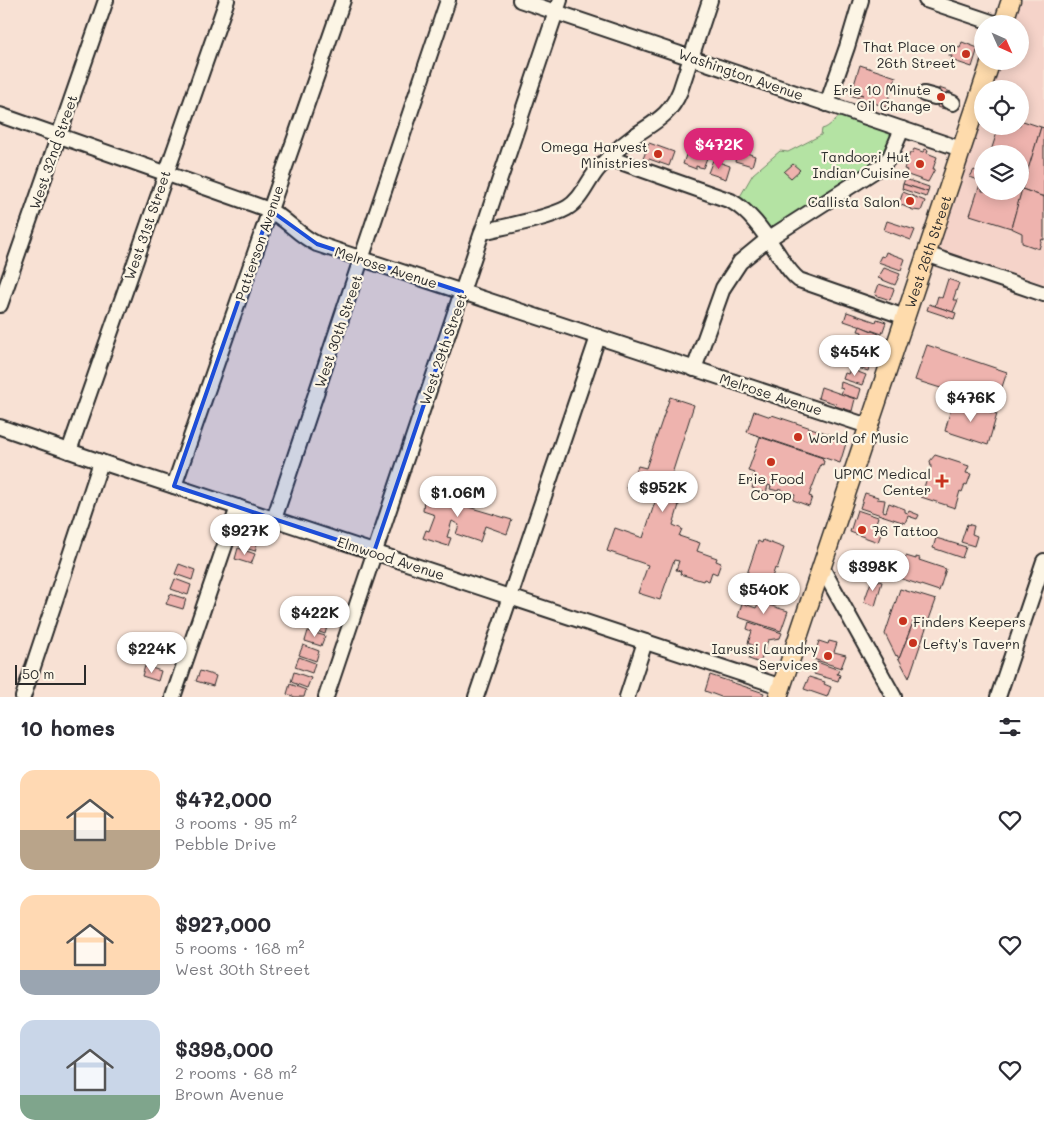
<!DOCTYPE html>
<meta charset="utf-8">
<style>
:root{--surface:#fff;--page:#f7f7f7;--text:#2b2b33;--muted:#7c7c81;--accent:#db2777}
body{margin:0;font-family:Mali,sans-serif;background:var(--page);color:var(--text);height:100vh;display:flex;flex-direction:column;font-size:19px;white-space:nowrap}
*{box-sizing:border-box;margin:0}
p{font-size:16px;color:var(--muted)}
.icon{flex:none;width:28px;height:28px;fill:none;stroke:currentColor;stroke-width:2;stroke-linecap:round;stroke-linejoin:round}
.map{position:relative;height:697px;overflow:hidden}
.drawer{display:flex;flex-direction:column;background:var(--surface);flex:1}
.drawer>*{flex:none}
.needle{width:32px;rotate:135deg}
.fabs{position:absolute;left:974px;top:15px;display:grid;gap:10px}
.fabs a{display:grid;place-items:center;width:55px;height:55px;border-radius:50%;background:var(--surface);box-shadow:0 2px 12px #0003;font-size:25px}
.scale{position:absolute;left:15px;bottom:12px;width:71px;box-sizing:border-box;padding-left:5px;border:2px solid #2b2b2b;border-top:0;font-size:14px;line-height:18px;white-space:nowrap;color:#2b2b2b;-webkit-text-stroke:4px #fcf5e5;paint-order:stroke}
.price{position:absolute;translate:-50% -42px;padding:0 11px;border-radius:18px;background:#fff;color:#222;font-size:16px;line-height:32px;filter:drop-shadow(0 1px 2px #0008)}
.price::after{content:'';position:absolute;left:50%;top:30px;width:15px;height:11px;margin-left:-8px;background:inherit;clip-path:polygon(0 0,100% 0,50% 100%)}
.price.selected{background:var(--accent);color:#fff}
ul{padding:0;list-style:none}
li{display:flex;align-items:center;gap:15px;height:125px;padding:0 20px}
li span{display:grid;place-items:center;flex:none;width:140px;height:100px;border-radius:15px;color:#555}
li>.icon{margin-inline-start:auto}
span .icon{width:60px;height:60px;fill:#fffc;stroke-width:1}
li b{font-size:21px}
h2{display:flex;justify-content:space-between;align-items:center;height:60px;padding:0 20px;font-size:21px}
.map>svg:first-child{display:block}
.built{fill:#f5d3c9;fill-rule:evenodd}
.green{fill:#b4e3a3;stroke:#708767}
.building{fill:#eeb3ae;stroke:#2b2b2b}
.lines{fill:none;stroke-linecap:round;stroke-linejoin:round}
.minor-casing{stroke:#2b2b2b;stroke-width:18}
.major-casing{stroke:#2b2b2b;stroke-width:21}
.minor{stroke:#fcf5e5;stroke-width:14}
.major{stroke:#fedbac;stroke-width:18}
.marked{fill:#1d4ed8;fill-opacity:0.2;stroke:#1d4ed8;stroke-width:4;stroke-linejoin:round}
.poi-dot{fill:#c8321e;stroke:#fcf5e5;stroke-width:2}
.labels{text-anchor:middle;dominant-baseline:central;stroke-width:4.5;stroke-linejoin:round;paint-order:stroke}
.poi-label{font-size:14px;fill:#2b2b2b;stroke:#fcf5e5;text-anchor:end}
.street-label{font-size:14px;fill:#2b2b2b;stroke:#fcf5e5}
</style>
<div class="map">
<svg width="1044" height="697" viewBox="0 0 1044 697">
<rect width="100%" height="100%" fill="#f8e1d4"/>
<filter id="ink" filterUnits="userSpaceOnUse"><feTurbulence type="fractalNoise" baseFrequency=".02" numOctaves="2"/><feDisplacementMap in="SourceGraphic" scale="10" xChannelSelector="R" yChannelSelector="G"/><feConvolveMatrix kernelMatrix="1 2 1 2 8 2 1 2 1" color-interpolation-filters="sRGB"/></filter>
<g filter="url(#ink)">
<path class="built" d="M1022,0H1044V284L938,250L982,115V126H1020V89H991L1000,61H1020V24H1013ZM982,154H1020V191H982Z"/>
<path class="green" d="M842,116L888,132L892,136C887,149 882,157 871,166L769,231L738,200L753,174L780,151L788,152L821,135L822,129C831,127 834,118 842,116Z"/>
<g class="building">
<path d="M962,42L978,48L972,67L951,60L952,56H949L951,50L954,51L956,47L960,48Z"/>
<path d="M860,65L896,77L886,107L850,95L851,92L863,95L852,91Z"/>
<path d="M939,88L951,92L945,109L937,107L938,104L934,102Z"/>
<path d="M1020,120L1041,127L1011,228L970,215L981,181L970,177L974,170L982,173V191H1020V154H990L999,126H1020Z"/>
<path d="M1041,127L1044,128V197L1022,189Z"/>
<path d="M716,141L725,143L721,153L712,150Z"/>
<path d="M649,143L674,152L669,166L649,159L648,160L643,159Z"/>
<path d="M695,149L702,151L700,156L707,158L703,168L696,166V169L683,164L687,152L694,154Z"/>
<path d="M914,149L923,152L925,149L928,150L927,153L937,157L933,169H935L928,182L905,174L907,170L904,169L910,153H912Z"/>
<path d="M739,150L755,156L752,166L735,161Z"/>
<path d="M713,160L730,166L726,179L708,173Z"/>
<path d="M793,164L800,170L791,178L784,172Z"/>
<path d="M905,179L929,187L928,192L903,184Z"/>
<path d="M903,184L928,192L926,197L902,189Z"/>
<path d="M1022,189L1044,197V240L1042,239L1039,249L1022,243V233L1011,228Z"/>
<path d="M903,192L925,201L921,211L913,210L899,204Z"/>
<path d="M887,221L915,230L911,240L884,230Z"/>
<path d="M886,252L905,259L901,270L878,262L881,256L884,257Z"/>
<path d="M884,268L900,274L895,285L878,278Z"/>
<path d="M948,279L959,283L953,300H958L953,312L935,306L938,296L942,298Z"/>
<path d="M879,284L894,289L890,300L875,295Z"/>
<path d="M929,304L956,313L954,319L927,310Z"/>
<path d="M847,312L876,322L877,319L886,322L882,334L844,321Z"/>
<path d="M860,326L879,334L876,343L860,339L862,332L858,331Z"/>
<path d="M855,340L873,346L869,357L856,355L857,353L852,351Z"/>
<path d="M927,345L1007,372L1001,390L988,386L982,401L915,380Z"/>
<path d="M856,355L871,360L868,371L852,366Z"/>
<path d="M850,369L866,375L862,385L843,379L845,373L848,374Z"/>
<path d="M841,382L861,389L858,399L841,394L843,389L840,388Z"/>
<path d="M821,387L855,399L852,411L835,406L836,404L818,398Z"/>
<path d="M670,397L694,405L671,477L678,479L670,502L679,505L673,525L682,529L679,536L700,543L697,551L717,558L716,561L721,563L717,574L712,572L709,581L704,579L703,581L680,574L681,571L676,570L679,561L674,560L660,600L638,593L648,565L607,551L615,528L643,538L656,499L626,488L629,480L632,481L638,466L646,468Z"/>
<path d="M953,401L997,414L988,445L945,431Z"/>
<path d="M754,411L771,417L772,415L847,440L840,463L747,432Z"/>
<path d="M760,437L823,458L822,460L824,461L823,465L821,464L809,496L812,497L809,506L793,500L795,495L779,489L778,491L770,489L771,486L768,485L766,493L752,488L754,481L752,480L754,473L748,471Z"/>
<path d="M935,455L969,466L966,473L971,474L967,485L965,484L962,492L960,491L955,508L921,497L926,481L924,480L927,471L929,472L931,467L930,461Z"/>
<path d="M435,488L459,496L460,494L464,496L461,504L465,506L512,520L507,534L485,526L480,542L456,534L459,525L452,521L447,537L451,538L448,546L423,538L426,530L429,531L435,515L423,511L424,497L428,489L434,491Z"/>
<path d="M865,493L878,497L877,499L885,500L883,511L886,512L889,503L905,509V512L908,513L909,511L919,515L917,519L908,516L905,523L860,508Z"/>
<path d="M857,510L878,517L874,528L882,531L878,542L850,532Z"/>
<path d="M246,524L263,529L259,539L243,534Z"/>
<path d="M967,524L974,526L972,534L977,536L974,546L961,542Z"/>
<path d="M242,536L258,541L255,551L239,546Z"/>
<path d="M936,538L966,547L962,558L933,548Z"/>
<path d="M763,540L784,548L777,569L775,568L765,599L741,592L758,541L762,543Z"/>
<path d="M238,548L255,554L251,564L235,559Z"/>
<path d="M906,556L916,559V557L920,558L919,560L946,569L939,591L887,574L891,561L894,562V560L904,563Z"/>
<path d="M179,564L195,570L192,580L175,574Z"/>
<path d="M175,579L191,585L188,595L171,589Z"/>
<path d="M872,579L882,582L875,606L864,602Z"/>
<path d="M900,589L936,600L927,625L914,620L899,659L897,655L896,656L885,634Z"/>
<path d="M170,594L186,599L183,609L166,604Z"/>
<path d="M318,602L334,608L331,618L314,612Z"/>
<path d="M759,602L788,611L781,631L738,617L742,603L756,608Z"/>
<path d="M312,618L328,623L325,634L309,628Z"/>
<path d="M914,620L927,625L909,678L899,659Z"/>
<path d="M749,622L782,633L780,638L768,640L760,663L749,659L754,646L748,643L752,631L747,629Z"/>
<path d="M308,631L325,636L321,646L305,641Z"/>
<path d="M819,641L828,644L829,641L837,643L834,652L846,655L841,668L813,659Z"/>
<path d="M303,645L319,651L316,661L299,655Z"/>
<path d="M299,657L315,663L312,673L295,667Z"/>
<path d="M817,662L839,670L837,674L840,675L838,681L814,674Z"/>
<path d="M145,666L161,671L158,681L142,676Z"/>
<path d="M200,671L216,676L213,686L196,681Z"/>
<path d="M294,672L311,678L307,688L291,682Z"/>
<path d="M710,675L764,693L762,697H721L705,691Z"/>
<path d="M809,677L825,682L824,684L831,687L827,697L804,689Z"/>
<path d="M290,684L306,690L304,697H295L287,694Z"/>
</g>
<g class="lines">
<defs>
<g id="minor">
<path d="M520,0L961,149"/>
<path d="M926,0L997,24"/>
<path d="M924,94L935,97"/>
<path d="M948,101L953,103"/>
<path d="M827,104L847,47L861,0"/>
<path d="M0,115L264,208C285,216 297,235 317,244L868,426"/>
<path d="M609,158L731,201C752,213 766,236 779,255C785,264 790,273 799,280L905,317"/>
<path d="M482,232C506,226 547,219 567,208C582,199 587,182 598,169C607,159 618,148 629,140C651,123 669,118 680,91L710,0"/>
<path d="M926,254L1044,294"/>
<path d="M0,305L106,0"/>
<path d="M694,369L723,288L740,262L768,239L882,166L890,157L902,129"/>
<path d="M0,427L101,462L782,687"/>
<path d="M69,451L227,0"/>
<path d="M174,486L343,0"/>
<path d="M274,519L448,0"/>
<path d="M821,566L894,697"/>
<path d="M23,697L101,462"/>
<path d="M173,697L238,507"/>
<path d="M326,697L560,0"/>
<path d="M476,697L598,337"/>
<path d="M627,697L645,642"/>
<path d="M998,697L1044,561"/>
</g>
<g id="major">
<path d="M1003,24L1011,0"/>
<path id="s1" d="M778,697L991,61"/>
</g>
</defs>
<use href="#minor" class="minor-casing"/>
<use href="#major" class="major-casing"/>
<use href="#minor" class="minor"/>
<use href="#major" class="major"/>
</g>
</g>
<path class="marked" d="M270,210L317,244L462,292L374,552L174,486Z"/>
<g class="poi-dot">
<circle cx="966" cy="54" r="5"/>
<circle cx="941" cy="97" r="5"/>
<circle cx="658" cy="154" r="5"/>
<circle cx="920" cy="164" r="5"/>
<circle cx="910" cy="201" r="5"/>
<circle cx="798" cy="437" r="5"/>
<circle cx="771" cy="462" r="5"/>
<path d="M939.5 473.5h5v5h5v5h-5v5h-5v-5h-5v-5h5z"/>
<circle cx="862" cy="530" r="5"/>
<circle cx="903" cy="621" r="5"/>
<circle cx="913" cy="643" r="5"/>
<circle cx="828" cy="656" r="5"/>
</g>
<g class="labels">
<g class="poi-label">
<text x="956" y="46">That Place on<tspan x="956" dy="16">26th Street</tspan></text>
<text x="931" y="89">Erie 10 Minute<tspan x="931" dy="16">Oil Change</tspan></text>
<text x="648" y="146">Omega Harvest<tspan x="648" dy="16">Ministries</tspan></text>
<text x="910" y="156">Tandoori Hut<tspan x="910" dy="16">Indian Cuisine</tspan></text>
<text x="900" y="201">Callista Salon</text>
<text x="808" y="437" text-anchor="start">World of Music</text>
<text x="931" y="473">UPMC Medical<tspan x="931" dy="16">Center</tspan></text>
<text x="771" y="478" text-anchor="middle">Erie Food<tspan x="771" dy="16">Co-op</tspan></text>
<text x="872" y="530" text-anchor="start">76 Tattoo</text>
<text x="913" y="621" text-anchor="start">Finders Keepers</text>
<text x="923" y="643" text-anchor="start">Lefty's Tavern</text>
<text x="818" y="648">Iarussi Laundry<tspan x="818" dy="16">Services</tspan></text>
</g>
<g class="street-label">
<text transform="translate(741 74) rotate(19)">Washington Avenue</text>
<text transform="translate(53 152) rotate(-71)">West 32nd Street</text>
<text transform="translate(147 225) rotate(-71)">West 31st Street</text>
<text transform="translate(259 243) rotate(-71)">Patterson Avenue</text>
<text stroke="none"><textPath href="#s1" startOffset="470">West 26th Street</textPath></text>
<text transform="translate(386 267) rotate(18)">Melrose Avenue</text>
<text transform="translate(338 331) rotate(-71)">West 30th Street</text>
<text transform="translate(443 349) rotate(-71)">West 29th Street</text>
<text transform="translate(771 394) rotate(18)">Melrose Avenue</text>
<text transform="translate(391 558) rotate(18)">Elmwood Avenue</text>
</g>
</g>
</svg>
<div class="fabs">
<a><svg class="needle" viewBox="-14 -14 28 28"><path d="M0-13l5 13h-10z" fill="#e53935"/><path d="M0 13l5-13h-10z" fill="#7c7c81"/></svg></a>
<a><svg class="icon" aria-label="locate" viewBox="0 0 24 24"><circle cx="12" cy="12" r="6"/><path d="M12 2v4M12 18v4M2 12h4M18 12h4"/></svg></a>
<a><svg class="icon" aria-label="layers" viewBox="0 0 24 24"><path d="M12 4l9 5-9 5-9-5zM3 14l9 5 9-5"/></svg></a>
</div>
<div class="scale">50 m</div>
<b class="price selected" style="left:719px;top:170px">$472K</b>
<b class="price" style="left:855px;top:377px">$454K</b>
<b class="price" style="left:971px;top:423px">$476K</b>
<b class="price" style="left:663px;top:513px">$952K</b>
<b class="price" style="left:458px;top:518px">$1.06M</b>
<b class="price" style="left:245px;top:556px">$927K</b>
<b class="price" style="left:873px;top:592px">$398K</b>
<b class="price" style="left:764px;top:615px">$540K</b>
<b class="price" style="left:315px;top:638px">$422K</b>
<b class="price" style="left:152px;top:674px">$224K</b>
</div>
<section class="drawer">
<h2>10 homes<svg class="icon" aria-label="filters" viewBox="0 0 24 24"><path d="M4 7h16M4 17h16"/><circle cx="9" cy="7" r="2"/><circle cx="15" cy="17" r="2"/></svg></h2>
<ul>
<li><span style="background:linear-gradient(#ffd9b3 60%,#b9a48a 0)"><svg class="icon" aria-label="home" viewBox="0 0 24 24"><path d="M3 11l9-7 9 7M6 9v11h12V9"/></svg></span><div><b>$472,000</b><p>3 rooms · 95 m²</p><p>Pebble Drive</p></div><svg class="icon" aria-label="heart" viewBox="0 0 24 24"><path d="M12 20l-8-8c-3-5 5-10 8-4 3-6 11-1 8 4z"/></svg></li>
<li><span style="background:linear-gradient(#ffd9b3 75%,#9aa5b1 0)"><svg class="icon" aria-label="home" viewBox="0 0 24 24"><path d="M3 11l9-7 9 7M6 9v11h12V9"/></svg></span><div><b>$927,000</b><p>5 rooms · 168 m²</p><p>West 30th Street</p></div><svg class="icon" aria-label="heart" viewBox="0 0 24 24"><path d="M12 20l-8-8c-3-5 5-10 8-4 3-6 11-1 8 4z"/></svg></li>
<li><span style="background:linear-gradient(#c9d6e8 75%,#7fa58c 0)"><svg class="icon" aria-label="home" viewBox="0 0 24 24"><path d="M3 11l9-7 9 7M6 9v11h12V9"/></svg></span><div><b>$398,000</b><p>2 rooms · 68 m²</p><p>Brown Avenue</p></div><svg class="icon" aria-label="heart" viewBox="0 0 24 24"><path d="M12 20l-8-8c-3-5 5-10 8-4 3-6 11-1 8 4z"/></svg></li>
</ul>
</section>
